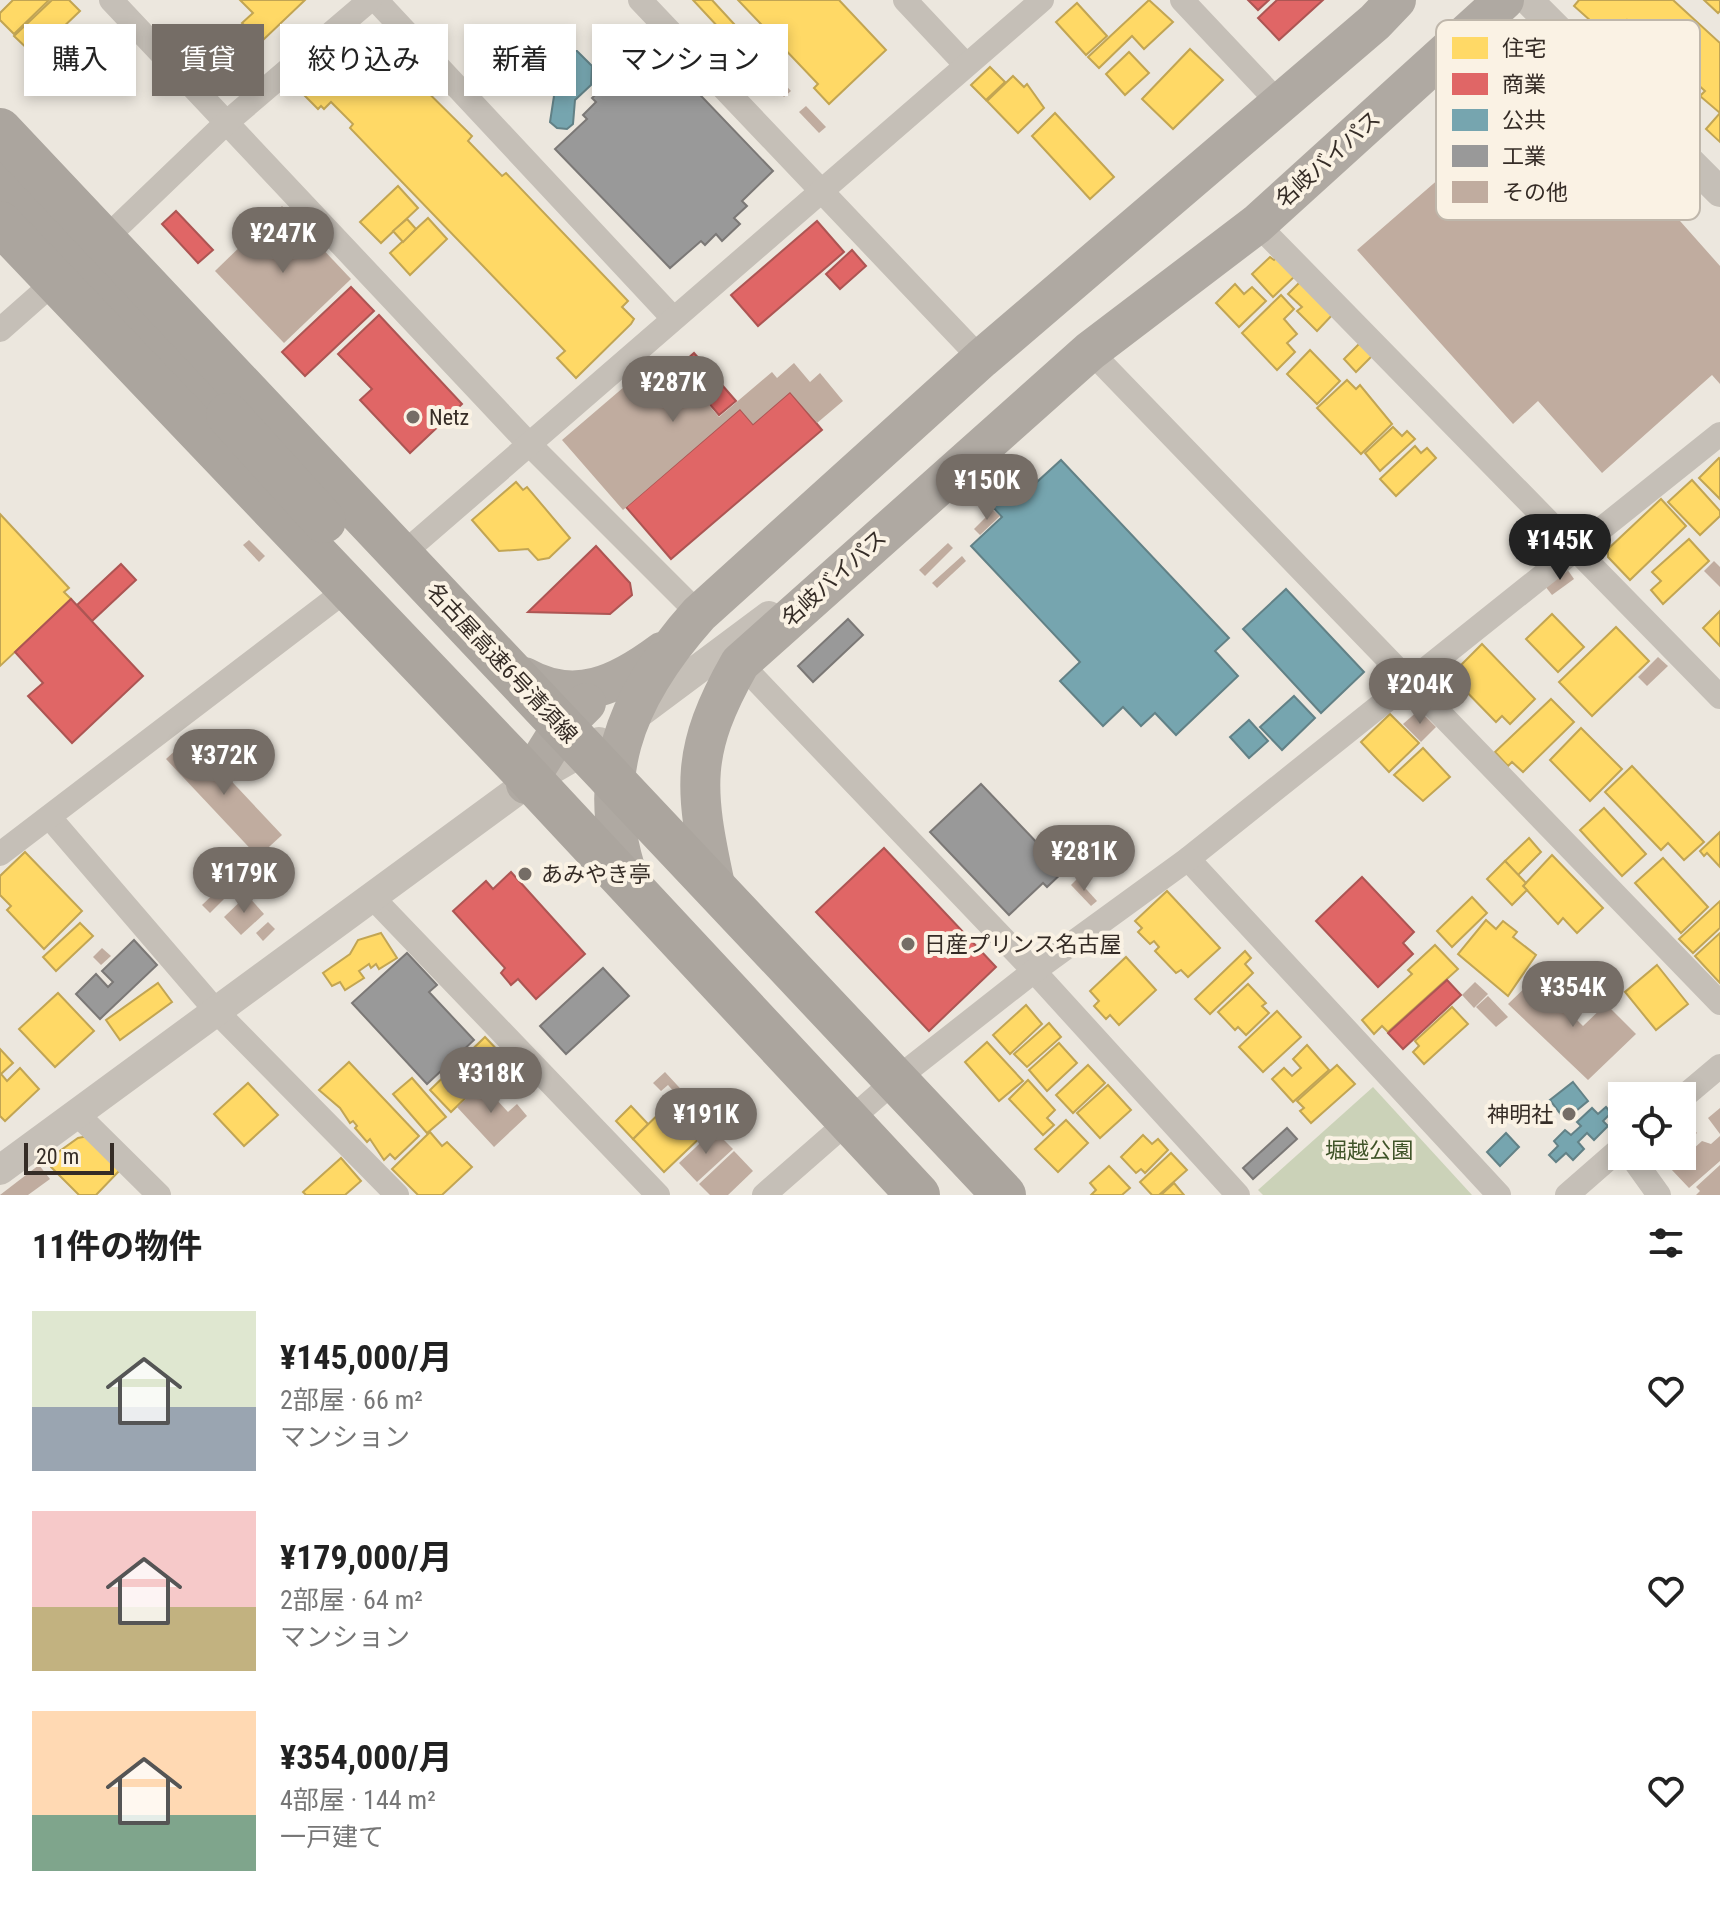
<!DOCTYPE html>
<html lang="ja">
<meta charset="utf-8">
<style>
:root{--surface:#fff;--page:#f6f6f6;--text:#222;--muted:#767676;--accent:#756d66}
body{margin:0;font-family:"Roboto Condensed","Noto Sans JP",sans-serif;background:var(--page);color:var(--text);height:100vh;display:flex;flex-direction:column;font-size:30px;white-space:nowrap}
*{box-sizing:border-box;margin:0}
p{font-size:26px;color:var(--muted)}
.icon{flex:none;width:44px;height:44px;fill:none;stroke:currentColor;stroke-width:2;stroke-linecap:round;stroke-linejoin:round}
.map{position:relative;height:1195px;overflow:hidden}
.panel{display:flex;flex-direction:column;background:var(--surface);flex:1}
.panel>*{flex:none}
.banner{position:absolute;left:24px;top:24px;width:800px;height:72px;display:flex;gap:16px}
.controls{position:absolute;left:1608px;top:1082px;display:grid;gap:16px}
.controls a{display:grid;place-items:center;width:88px;height:88px;border-radius:0px;background:var(--surface);box-shadow:0 4px 12px #0003;font-size:40px}
.scale{position:absolute;left:24px;bottom:20px;width:90px;box-sizing:border-box;padding-left:8px;border:4px solid #352c26;border-top:0;font-size:22px;line-height:28px;white-space:nowrap;color:#352c26;-webkit-text-stroke:6px #faf2e4;paint-order:stroke}
.price{position:absolute;translate:-50% -68px;padding:0 18px;border-radius:28px;background:var(--accent);color:#fff;font-size:26px;line-height:52px;filter:drop-shadow(0 2px 4px #0008)}
.price::after{content:'';position:absolute;left:50%;top:48px;width:24px;height:18px;margin-left:-12px;background:inherit;clip-path:polygon(0 0,100% 0,50% 100%)}
.price.current{background:#222;color:#fff}
ul{padding:0;list-style:none}
li{display:flex;align-items:center;gap:24px;height:200px;padding:0 32px}
li span{display:grid;place-items:center;flex:none;width:224px;height:160px;border-radius:0px;color:#555}
li>.icon{margin-inline-start:auto}
span .icon{width:96px;height:96px;fill:#fffc;stroke-width:1}
li b{font-size:34px}
h2{display:flex;justify-content:space-between;align-items:center;height:96px;padding:0 32px;font-size:34px}
.tag{padding:0 28px;border-radius:0px;background:var(--surface);box-shadow:0 4px 12px #0003;font-size:28px;line-height:72px}
.tag.current{background:var(--accent);color:#fff}
.map>svg:first-child{display:block}
.green{fill:#cbd2b8}
.homes{fill:#ffd966;stroke:#c2a553;stroke-width:2}
.shops{fill:#e06666;stroke:#ad5553;stroke-width:2}
.public{fill:#76a5af;stroke:#628186;stroke-width:2}
.industry{fill:#999;stroke:#7b7876;stroke-width:2}
.building{fill:#c0ac9f}
.lines{fill:none;stroke-linecap:round;stroke-linejoin:round}
.minor{stroke:#c5bfb7;stroke-width:24}
.tertiary{stroke:#c5bfb7;stroke-width:30}
.trunk{stroke:#afa9a2;stroke-width:40}
.motorway{stroke:#aba59e;stroke-width:44}
.motorway-bridge{stroke:#aba59e;stroke-width:44}
.poi-dot{fill:#756d66;stroke:#faf2e4;stroke-width:3}
.labels{text-anchor:middle;dominant-baseline:central;stroke-width:8;stroke-linejoin:round;paint-order:stroke}
.street-label{font-size:22px;fill:#352c26;stroke:#faf2e4}
.poi-label{font-size:22px;fill:#352c26;stroke:#faf2e4;text-anchor:start}
.park-label{font-size:22px;fill:#405429;stroke:#faf2e4}
.key{fill:#faf2e4;stroke:#bfb7ab;stroke-width:2}
.key-label{font-size:22px;fill:#352c26}
</style>
<div class="map">
<svg width="1720" height="1195" viewBox="0 0 1720 1195">
<rect width="100%" height="100%" fill="#ece7de"/>
<path class="green" d="M1373,1087L1472,1195H1263L1258,1190Z"/>
<g class="homes">
<path d="M13,0H49L14,34L0,20V13Z"/>
<path d="M52,0H69L80,11L34,55L14,36Z"/>
<path d="M240,0H305L261,42L257,39L254,42L244,31L247,28L242,23L253,13Z"/>
<path d="M693,0H712L757,49L747,58Z"/>
<path d="M738,0H839L886,50L829,104L814,88L818,84Z"/>
<path d="M1149,0L1173,22L1144,49L1132,36L1099,68L1088,57Z"/>
<path d="M1579,0H1673L1720,43V113L1700,96L1705,91L1627,20L1610,38L1574,6Z"/>
<path d="M1704,0H1720V11L1718,13Z"/>
<path d="M1077,3L1107,36L1086,55L1056,22Z"/>
<path d="M371,36L472,136L468,141L502,176L506,173L628,301L622,307L634,319L631,324L576,378L557,358L565,351L350,128L353,124L331,102L324,109L321,106L318,109L305,96L362,39L365,43Z"/>
<path d="M1190,49L1223,80L1173,129L1142,99Z"/>
<path d="M1129,52L1149,73L1125,95L1106,74Z"/>
<path d="M990,67L1005,82L986,100L971,85Z"/>
<path d="M1013,76L1024,87L1027,84L1044,108L1018,133L987,101Z"/>
<path d="M1055,113L1114,177L1090,199L1032,136Z"/>
<path d="M1720,113V142L1706,129Z"/>
<path d="M398,186L418,208L381,243L360,222Z"/>
<path d="M428,218L447,239L410,275L390,253Z"/>
<path d="M407,219L416,229L403,242L393,231Z"/>
<path d="M1270,257L1274,260L1277,257L1295,276L1273,297L1252,274Z"/>
<path d="M1302,280L1335,312L1317,331L1297,311L1302,307L1288,294Z"/>
<path d="M1235,284L1244,294L1252,287L1266,301L1239,327L1216,303Z"/>
<path d="M1281,295L1294,309L1284,319L1297,334L1287,343L1295,352L1277,370L1242,333Z"/>
<path d="M1362,341L1374,354L1356,372L1344,359Z"/>
<path d="M1310,350L1340,381L1317,404L1287,374Z"/>
<path d="M1347,380L1356,389L1360,385L1392,424L1361,454L1317,408Z"/>
<path d="M1393,427L1402,436L1407,431L1415,439L1380,471L1365,453Z"/>
<path d="M1415,446L1421,453L1427,448L1436,458L1396,496L1380,479Z"/>
<path d="M1719,458L1720,459V499L1699,478Z"/>
<path d="M1692,480L1720,511V516L1700,535L1668,502Z"/>
<path d="M516,482L523,490L527,487L570,538L549,558L538,560L528,549L499,551L472,520Z"/>
<path d="M1661,499L1686,526L1630,580L1608,557V549Z"/>
<path d="M0,514L69,588L64,592L71,599L0,666Z"/>
<path d="M1689,539L1709,561L1663,604L1651,590L1661,581L1652,572Z"/>
<path d="M1720,611V646L1703,628Z"/>
<path d="M1552,614L1584,647L1558,672L1526,639Z"/>
<path d="M1616,627L1649,661L1592,716L1559,682Z"/>
<path d="M1482,644L1535,699L1510,724L1502,716L1496,722L1457,682L1463,677L1456,670Z"/>
<path d="M1551,699L1574,722L1523,772L1512,762L1508,766L1495,752Z"/>
<path d="M1390,714L1419,743L1389,772L1361,742Z"/>
<path d="M1581,728L1622,769L1590,801L1550,760Z"/>
<path d="M1423,748L1450,777L1423,801L1394,775Z"/>
<path d="M1632,766L1704,842L1684,860L1668,843L1661,850L1605,792Z"/>
<path d="M1604,808L1646,854L1622,876L1580,830Z"/>
<path d="M1720,832V867L1707,853L1704,856L1700,851Z"/>
<path d="M1529,838L1541,852L1518,875L1505,861Z"/>
<path d="M25,852L82,911L44,949L7,910L11,906L0,895V876Z"/>
<path d="M1552,855L1603,908L1577,933L1563,918L1558,924L1523,886Z"/>
<path d="M1663,858L1708,907L1681,933L1635,883Z"/>
<path d="M1505,861L1526,883L1523,886L1527,890L1512,905L1487,879Z"/>
<path d="M1167,891L1220,948L1188,977L1181,970L1176,973L1155,951L1159,947L1154,941L1150,944L1138,932L1142,928L1135,921Z"/>
<path d="M1472,897L1487,913L1452,947L1437,931Z"/>
<path d="M1720,901V928L1693,953L1679,939Z"/>
<path d="M1486,920L1496,929L1503,921L1517,932L1513,937L1536,955L1508,996L1458,954Z"/>
<path d="M80,923L93,936L56,971L43,957Z"/>
<path d="M381,933L397,958L379,969L376,964L371,968L369,964L359,971L364,978L345,990L340,982L332,986L323,973L350,954L358,940Z"/>
<path d="M1720,933V983L1695,956Z"/>
<path d="M1435,945L1458,969L1388,1032L1382,1026L1374,1034L1362,1020L1412,974L1408,970Z"/>
<path d="M1245,951L1251,958L1245,964L1253,973L1210,1014L1195,999Z"/>
<path d="M1126,957L1156,990L1119,1025L1110,1015L1106,1019L1094,1006L1099,1001L1090,991Z"/>
<path d="M1657,965L1688,1004L1656,1030L1625,992Z"/>
<path d="M158,983L172,1002L120,1040L106,1020Z"/>
<path d="M1248,984L1266,1003L1262,1006L1269,1013L1246,1035L1238,1027L1235,1030L1218,1012Z"/>
<path d="M58,993L94,1031L55,1067L19,1029Z"/>
<path d="M1026,1005L1042,1024L1010,1054L993,1035Z"/>
<path d="M1452,1007L1468,1024L1424,1064L1413,1052L1419,1046L1415,1041Z"/>
<path d="M1277,1011L1301,1037L1263,1072L1239,1047Z"/>
<path d="M1049,1023L1061,1037L1027,1067L1014,1054Z"/>
<path d="M485,1037L506,1059L451,1112L430,1090Z"/>
<path d="M987,1042L1023,1081L999,1101L965,1062Z"/>
<path d="M1059,1043L1077,1063L1047,1091L1029,1070Z"/>
<path d="M1307,1045L1329,1070L1293,1102L1272,1079L1284,1068L1292,1076L1301,1068L1293,1059Z"/>
<path d="M0,1049L13,1063L1,1074L7,1081L20,1068L39,1089L5,1121L0,1116Z"/>
<path d="M349,1062L419,1136L395,1159L390,1154L384,1160L370,1139L367,1142L355,1128L357,1126L353,1121L350,1123L340,1108L319,1090Z"/>
<path d="M1088,1065L1105,1083L1073,1113L1056,1095Z"/>
<path d="M1337,1065L1355,1084L1311,1123L1300,1111L1304,1108L1297,1101Z"/>
<path d="M412,1078L446,1117L427,1133L393,1094Z"/>
<path d="M1028,1080L1055,1110L1047,1118L1054,1125L1043,1135L1009,1099Z"/>
<path d="M248,1083L278,1115L244,1146L214,1114Z"/>
<path d="M1108,1085L1131,1110L1100,1138L1077,1113Z"/>
<path d="M674,1099L705,1133L664,1172L633,1139Z"/>
<path d="M631,1106L648,1124L633,1139L616,1121Z"/>
<path d="M1066,1120L1088,1143L1058,1172L1035,1149Z"/>
<path d="M430,1132L442,1146L447,1142L472,1167L442,1195H418L392,1169Z"/>
<path d="M1143,1135L1152,1144L1158,1139L1168,1150L1145,1173L1141,1169L1136,1173L1121,1157Z"/>
<path d="M88,1136L121,1169L96,1195H79L51,1167L50,1158L78,1138Z"/>
<path d="M1171,1153L1187,1170L1159,1195H1152L1140,1182Z"/>
<path d="M341,1158L361,1181L345,1195H306L303,1192Z"/>
<path d="M1109,1166L1130,1188L1122,1195H1091L1096,1190L1090,1183Z"/>
<path d="M1174,1183L1184,1195H1161Z"/>
</g>
<g class="shops">
<path d="M1248,0H1269L1258,10Z"/>
<path d="M1277,0H1323L1279,40L1258,18Z"/>
<path d="M176,211L213,250L198,263L162,224Z"/>
<path d="M817,221L844,252L758,326L731,295Z"/>
<path d="M852,250L866,266L840,289L826,274Z"/>
<path d="M351,287L374,311L305,376L282,352Z"/>
<path d="M379,315L462,404L410,453L360,400L372,389L338,354Z"/>
<path d="M694,353L736,401L719,415L678,367Z"/>
<path d="M790,392L822,430L671,559L626,507L740,409L753,424Z"/>
<path d="M596,546L630,583L632,595L610,614L528,612Z"/>
<path d="M121,564L136,580L92,621L77,605Z"/>
<path d="M71,599L143,676L72,743L28,696L43,683L15,652Z"/>
<path d="M884,848L996,967L929,1031L816,912Z"/>
<path d="M511,872L585,954L536,999L518,979L511,985L501,973L505,968L453,911L486,881L493,889Z"/>
<path d="M1362,877L1414,932L1403,943L1413,954L1378,987L1316,921Z"/>
<path d="M1447,980L1461,995L1403,1049L1388,1033Z"/>
</g>
<g class="public">
<path d="M559,51H577L592,66L591,85L575,100L573,124L567,129L557,128L550,122L554,96L544,86V64Z"/>
<path d="M1061,460L1229,638L1215,651L1238,676L1176,735L1155,713L1141,726L1123,707L1103,726L1060,681L1080,662L971,546L1002,517L990,504L1016,479L1027,491Z"/>
<path d="M1286,589L1364,672L1321,713L1243,629Z"/>
<path d="M1294,696L1315,718L1282,750L1260,727Z"/>
<path d="M1249,720L1268,741L1249,758L1230,737Z"/>
<path d="M1573,1082L1588,1101L1565,1120L1550,1100Z"/>
<path d="M1606,1107L1611,1113L1603,1121L1608,1126L1594,1140L1587,1133L1578,1142L1584,1149L1573,1160L1566,1153L1556,1162L1549,1155L1558,1146L1554,1141L1565,1130L1571,1135L1581,1126L1577,1122L1592,1108L1598,1114Z"/>
<path d="M1506,1133L1519,1147L1500,1166L1487,1152Z"/>
</g>
<g class="industry">
<path d="M660,53L773,171L742,201L747,206L734,218L740,224L722,241L716,234L705,245L701,241L670,268L555,149L587,119L583,115L596,102L592,98L618,73L628,84Z"/>
<path d="M848,619L863,635L813,682L798,666Z"/>
<path d="M981,784L1064,871L1047,887L1043,883L1009,915L930,832Z"/>
<path d="M134,940L157,965L100,1019L76,994L96,974L108,987L113,982L102,971Z"/>
<path d="M407,953L437,985L429,992L474,1040L427,1084L352,1003Z"/>
<path d="M603,968L629,996L566,1054L540,1026Z"/>
<path d="M1287,1128L1297,1139L1253,1179L1243,1168Z"/>
</g>
<g class="building">
<path d="M770,68L791,91L784,97L763,75Z"/>
<path d="M1554,79L1720,266V384L1712,375L1602,473L1538,401L1513,424L1357,250Z"/>
<path d="M806,106L826,127L819,133L799,112Z"/>
<path d="M282,206L351,279L284,343L215,271Z"/>
<path d="M652,363L668,364L671,369L675,365L719,417L772,372L777,378L794,363L810,382L820,373L843,401L817,423L790,392L753,424L740,409L623,510L562,440Z"/>
<path d="M993,510L1000,516L980,535L974,529Z"/>
<path d="M249,540L265,556L259,562L243,545Z"/>
<path d="M948,543L953,548L925,576L919,570Z"/>
<path d="M962,556L966,561L937,588L932,583Z"/>
<path d="M1714,561L1720,567V587L1704,571Z"/>
<path d="M1567,569L1574,579L1552,595L1545,586Z"/>
<path d="M1658,657L1668,666L1647,686L1638,677Z"/>
<path d="M1419,710L1436,727L1421,742L1403,724Z"/>
<path d="M190,737L282,835L258,857L166,759Z"/>
<path d="M1077,879L1097,901L1091,906L1071,885Z"/>
<path d="M221,887L228,895L210,913L202,905Z"/>
<path d="M247,895L264,914L241,935L224,917Z"/>
<path d="M268,922L275,929L263,941L256,933Z"/>
<path d="M102,948L111,956L101,965L93,957Z"/>
<path d="M1535,978L1583,1026L1606,1004L1636,1034L1588,1080L1508,1004Z"/>
<path d="M1475,982L1488,994L1474,1008L1462,995Z"/>
<path d="M1488,996L1508,1017L1496,1027L1476,1007Z"/>
<path d="M509,1058L521,1070L510,1080L498,1068Z"/>
<path d="M665,1072L689,1098L684,1103L668,1085L661,1091L653,1083Z"/>
<path d="M482,1084L508,1112L517,1104L527,1116L494,1147L457,1107Z"/>
<path d="M1720,1108V1134L1708,1118Z"/>
<path d="M1682,1116L1697,1133L1691,1138L1694,1142L1682,1152Z"/>
<path d="M714,1130L733,1149L697,1182L679,1163Z"/>
<path d="M1720,1136V1161L1689,1188L1671,1169L1702,1141L1711,1144Z"/>
<path d="M734,1151L753,1171L728,1195H710L699,1184Z"/>
<path d="M1650,1156H1678L1662,1170Z"/>
<path d="M39,1165L50,1179L28,1195H0Z"/>
<path d="M1720,1165V1195H1696L1700,1191L1696,1187Z"/>
</g>
<g class="lines">
<g class="minor">
<path d="M111,0L528,443L699,614"/>
<path d="M376,0L672,317"/>
<path d="M640,0L981,359"/>
<path d="M905,0L966,65"/>
<path d="M1182,0L1278,102"/>
<path d="M1257,224L1720,697"/>
<path d="M107,237L226,123L370,0"/>
<path d="M0,330L51,285"/>
<path d="M1090,351L1720,1003"/>
<path d="M405,552L1042,0"/>
<path d="M740,663L1034,971L1238,1195"/>
<path d="M51,819L217,1012L397,1195"/>
<path d="M0,854L345,591"/>
<path d="M1188,859L1499,1195"/>
<path d="M374,899L658,1195"/>
<path d="M1682,1098L1720,1066"/>
<path d="M76,1113L159,1195"/>
<path d="M1631,1156L1659,1195"/>
<path d="M764,1195L899,1077L1034,971L1188,859L1720,434"/>
<path d="M1567,1195L1622,1147"/>
</g>
<g class="tertiary">
<path d="M1528,0L1720,192"/>
<path d="M635,716L769,616"/>
<path d="M0,1170L526,784L599,742"/>
</g>
<g class="trunk">
<path d="M524,677C575,706 619,684 662,652"/>
<path d="M526,784L561,728L586,703"/>
<path d="M715,885C694,788 690,751 740,663L1090,351L1257,224L1504,0"/>
<path d="M633,891C590,782 624,698 699,614L981,359L1375,22L1396,0"/>
</g>
<path class="motorway" d="M0,180L216,402"/>
<g class="motorway-bridge">
<path d="M0,130L1004,1195"/>
<path d="M0,223L518,766L918,1195"/>
<path d="M228,415L324,521"/>
</g>
</g>
<g class="poi-dot">
<circle cx="413" cy="417" r="8"/>
<circle cx="525" cy="874" r="8"/>
<circle cx="908" cy="944" r="8"/>
<circle cx="1569" cy="1114" r="8"/>
</g>
<g class="labels">
<g class="street-label">
<text transform="translate(1328 159) rotate(-42)">名岐バイパス</text>
<text transform="translate(834 578) rotate(-42)">名岐バイパス</text>
<text transform="translate(502 663) rotate(47)">名古屋高速6号清須線</text>
</g>
<g class="poi-label">
<text x="429" y="417">Netz</text>
<text x="541" y="874">あみやき亭</text>
<text x="924" y="944">日産プリンス名古屋</text>
<text x="1553" y="1114" text-anchor="end">神明社</text>
</g>
<g class="park-label">
<text x="1369" y="1150">堀越公園</text>
</g>
</g>
<rect x="1436" y="20" width="264" height="200" rx="12" class="key"/>
<rect x="1452" y="37" width="36" height="22" fill="#ffd966"/>
<rect x="1452" y="73" width="36" height="22" fill="#e06666"/>
<rect x="1452" y="109" width="36" height="22" fill="#76a5af"/>
<rect x="1452" y="145" width="36" height="22" fill="#999"/>
<rect x="1452" y="181" width="36" height="22" fill="#c0ac9f"/>
<g class="key-label">
<text x="1502" y="56">住宅</text>
<text x="1502" y="92">商業</text>
<text x="1502" y="128">公共</text>
<text x="1502" y="164">工業</text>
<text x="1502" y="200">その他</text>
</g>
</svg>
<div class="controls">
<a><svg class="icon" aria-label="locate" viewBox="0 0 24 24"><circle cx="12" cy="12" r="6"/><path d="M12 2v4M12 18v4M2 12h4M18 12h4"/></svg></a>
</div>
<div class="scale">20 m</div>
<b class="price" style="left:283px;top:275px">¥247K</b>
<b class="price" style="left:673px;top:424px">¥287K</b>
<b class="price" style="left:987px;top:522px">¥150K</b>
<b class="price current" style="left:1560px;top:582px">¥145K</b>
<b class="price" style="left:1420px;top:726px">¥204K</b>
<b class="price" style="left:224px;top:797px">¥372K</b>
<b class="price" style="left:1084px;top:893px">¥281K</b>
<b class="price" style="left:244px;top:915px">¥179K</b>
<b class="price" style="left:1573px;top:1029px">¥354K</b>
<b class="price" style="left:491px;top:1115px">¥318K</b>
<b class="price" style="left:706px;top:1156px">¥191K</b>
<div class="banner">
<a class="tag">購入</a>
<a class="tag current">賃貸</a>
<a class="tag">絞り込み</a>
<a class="tag">新着</a>
<a class="tag">マンション</a>
</div>
</div>
<section class="panel">
<h2>11件の物件<svg class="icon" aria-label="filters" viewBox="0 0 24 24"><path d="M4 7h16M4 17h16"/><circle cx="9" cy="7" r="2"/><circle cx="15" cy="17" r="2"/></svg></h2>
<ul>
<li><span style="background:linear-gradient(#dfe7d0 60%,#9aa5b1 0)"><svg class="icon" aria-label="home" viewBox="0 0 24 24"><path d="M3 11l9-7 9 7M6 9v11h12V9"/></svg></span><div><b>¥145,000/月</b><p>2部屋 · 66 m²</p><p>マンション</p></div><svg class="icon" aria-label="heart" viewBox="0 0 24 24"><path d="M12 20l-8-8c-3-5 5-10 8-4 3-6 11-1 8 4z"/></svg></li>
<li><span style="background:linear-gradient(#f6c9c9 60%,#c2b280 0)"><svg class="icon" aria-label="home" viewBox="0 0 24 24"><path d="M3 11l9-7 9 7M6 9v11h12V9"/></svg></span><div><b>¥179,000/月</b><p>2部屋 · 64 m²</p><p>マンション</p></div><svg class="icon" aria-label="heart" viewBox="0 0 24 24"><path d="M12 20l-8-8c-3-5 5-10 8-4 3-6 11-1 8 4z"/></svg></li>
<li><span style="background:linear-gradient(#ffd9b3 65%,#7fa58c 0)"><svg class="icon" aria-label="home" viewBox="0 0 24 24"><path d="M3 11l9-7 9 7M6 9v11h12V9"/></svg></span><div><b>¥354,000/月</b><p>4部屋 · 144 m²</p><p>一戸建て</p></div><svg class="icon" aria-label="heart" viewBox="0 0 24 24"><path d="M12 20l-8-8c-3-5 5-10 8-4 3-6 11-1 8 4z"/></svg></li>
</ul>
</section>
